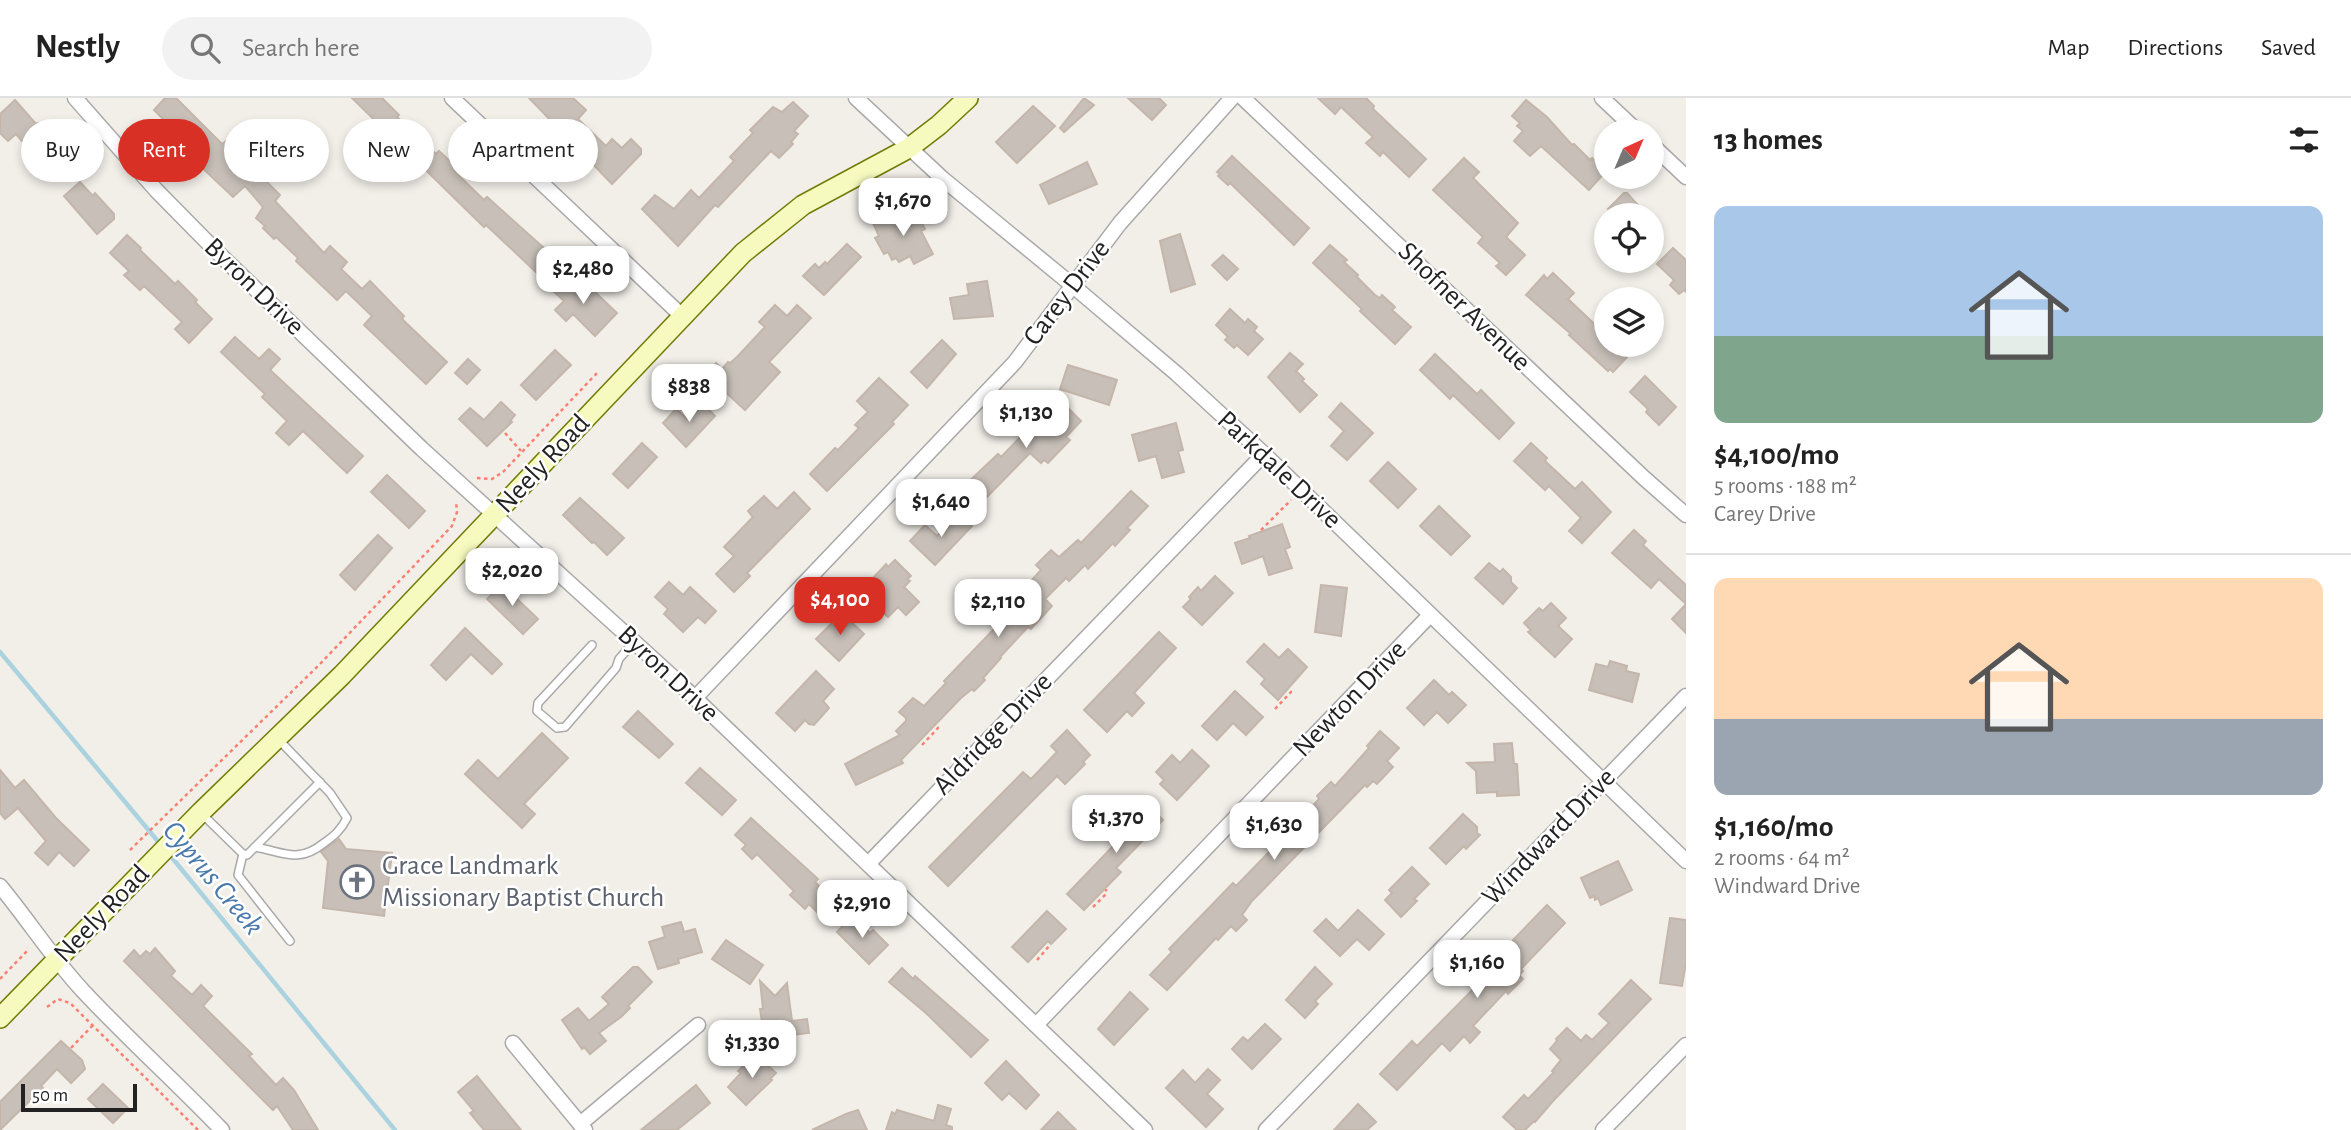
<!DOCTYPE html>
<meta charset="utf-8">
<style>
:root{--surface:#fff;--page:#f2f2f2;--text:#222;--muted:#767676;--line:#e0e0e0;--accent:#d93025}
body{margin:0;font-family:"Alegreya Sans",sans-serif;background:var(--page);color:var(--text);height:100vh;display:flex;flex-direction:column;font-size:26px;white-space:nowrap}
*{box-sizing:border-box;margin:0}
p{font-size:23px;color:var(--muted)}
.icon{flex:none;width:38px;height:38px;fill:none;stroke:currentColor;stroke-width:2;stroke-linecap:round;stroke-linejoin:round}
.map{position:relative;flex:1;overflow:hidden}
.details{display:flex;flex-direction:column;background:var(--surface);width:665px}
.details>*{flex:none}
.banner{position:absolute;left:21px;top:21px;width:665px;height:63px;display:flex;gap:14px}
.needle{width:46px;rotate:44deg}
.controls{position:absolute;left:1594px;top:21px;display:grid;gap:14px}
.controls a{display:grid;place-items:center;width:70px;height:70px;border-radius:50%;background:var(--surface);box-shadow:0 4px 10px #0003;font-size:35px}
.scale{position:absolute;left:21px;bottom:18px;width:116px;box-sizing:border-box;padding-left:7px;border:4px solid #222;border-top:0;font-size:19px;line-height:24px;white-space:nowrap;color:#222;-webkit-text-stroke:5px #fff;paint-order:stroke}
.price{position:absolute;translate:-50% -60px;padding:0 16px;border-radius:14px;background:#fff;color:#222;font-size:23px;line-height:46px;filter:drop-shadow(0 2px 4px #0008)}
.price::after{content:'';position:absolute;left:50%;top:42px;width:21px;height:16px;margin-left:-10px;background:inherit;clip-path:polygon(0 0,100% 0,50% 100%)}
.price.current{background:var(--accent);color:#fff}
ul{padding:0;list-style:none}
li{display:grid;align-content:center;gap:14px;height:371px;padding:0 28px}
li+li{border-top:2px solid var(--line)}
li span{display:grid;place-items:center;height:217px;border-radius:14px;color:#555}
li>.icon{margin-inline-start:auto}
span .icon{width:126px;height:126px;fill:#fffc;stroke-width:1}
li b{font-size:30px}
h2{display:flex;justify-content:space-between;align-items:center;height:84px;padding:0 28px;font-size:30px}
.tag{padding:0 24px;border-radius:32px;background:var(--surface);box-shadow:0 4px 10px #0003;font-size:24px;line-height:63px}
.tag.current{background:var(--accent);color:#fff}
header{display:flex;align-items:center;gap:42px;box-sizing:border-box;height:98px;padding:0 35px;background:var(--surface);border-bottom:2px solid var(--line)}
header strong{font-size:33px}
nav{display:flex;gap:38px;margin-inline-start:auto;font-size:24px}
.search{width:490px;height:63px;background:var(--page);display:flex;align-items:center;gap:18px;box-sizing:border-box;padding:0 24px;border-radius:38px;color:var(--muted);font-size:26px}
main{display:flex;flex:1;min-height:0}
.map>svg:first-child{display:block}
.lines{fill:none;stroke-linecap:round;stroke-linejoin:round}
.stream{stroke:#aad3df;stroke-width:4.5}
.building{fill:#c7bfb8;stroke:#c4b6ab;stroke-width:2}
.lane-casing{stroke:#a9a9a9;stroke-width:10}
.street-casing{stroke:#a9a9a9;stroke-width:17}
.secondary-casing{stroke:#707d05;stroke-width:22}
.path{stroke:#fa8072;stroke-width:2.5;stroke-dasharray:3.5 3.5;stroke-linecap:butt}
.lane{stroke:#fff;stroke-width:7}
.street{stroke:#fff;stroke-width:14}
.secondary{stroke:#f7fabf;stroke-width:19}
.labels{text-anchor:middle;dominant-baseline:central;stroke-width:5;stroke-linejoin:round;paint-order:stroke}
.street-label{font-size:28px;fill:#222;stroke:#fff}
.worship-label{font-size:28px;fill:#5b616d;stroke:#fff;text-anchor:start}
.water-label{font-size:30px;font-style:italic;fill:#4a7aab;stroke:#fff}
</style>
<header>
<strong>Nestly</strong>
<div class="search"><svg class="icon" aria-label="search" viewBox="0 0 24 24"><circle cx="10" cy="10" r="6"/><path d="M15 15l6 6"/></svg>Search here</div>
<nav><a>Map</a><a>Directions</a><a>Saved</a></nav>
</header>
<main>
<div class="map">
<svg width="1686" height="1032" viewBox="0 0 1686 1032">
<rect width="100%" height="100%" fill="#f2efe9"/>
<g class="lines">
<g class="stream">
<path d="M0,554L161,747"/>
<path d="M169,756L395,1032"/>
</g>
</g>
<g class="building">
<path d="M165,0H176L222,46L226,43L280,97L275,103L324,155L330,148L347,164L341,171L362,191L370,183L404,218L402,221L447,264L426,286L364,227L372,218L346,193L337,202L296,163L298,160L276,139L274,141L263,130L265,128L256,120L263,109L245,88L233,99L197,65L201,61L161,24L164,22L154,12Z"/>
<path d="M352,0H382L399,17L397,19L402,24L436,56L439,53L455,68L452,71L484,102L487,99L553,158L537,175L486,127L484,129Z"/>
<path d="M529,0H573L586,12L578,21L606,48L612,41L622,50L631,41L641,51V56L612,86Z"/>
<path d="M1084,0L1094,7L1064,34L1060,30Z"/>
<path d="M1128,0H1159L1166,7L1152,22Z"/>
<path d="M1318,0H1366L1374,8L1373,11L1426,61L1409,79L1383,54L1380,58L1366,45L1373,39L1341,9L1335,16Z"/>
<path d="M15,2L36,26L38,25L60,54L43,68L16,36L8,43L0,35V16Z"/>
<path d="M1526,2L1547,19L1572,47L1574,46L1590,62L1592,60L1606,73L1589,92L1541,48L1530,58L1514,43L1523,33L1517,28L1520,25L1512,18Z"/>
<path d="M793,4L808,18L794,33L798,36L791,44L793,46L779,60L771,53L718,109L715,107L678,148L642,111L655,97L674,111L691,92L699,100L734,63L730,59L753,35L750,32L773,9L782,14Z"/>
<path d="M1033,8L1055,28L1017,65L996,44Z"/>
<path d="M1232,58L1309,130L1294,147L1230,85L1228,87L1218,78L1220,76L1217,74Z"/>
<path d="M1464,60L1479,74L1473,80L1518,125L1506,139L1525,157L1506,177L1496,168L1500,165L1478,145L1483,139L1433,92Z"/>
<path d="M1087,64L1097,86L1049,106L1040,87Z"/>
<path d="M80,84L93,98L95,95L114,116V121L97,136L64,98Z"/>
<path d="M1624,95H1627L1647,117H1615L1608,111Z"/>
<path d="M910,114L914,121L918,118L925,131L921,133L933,156L914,166L910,158L899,164L896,160L892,162L888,154L884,156L875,140L879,138L873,125L892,116L895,122Z"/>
<path d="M1180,136L1195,186L1171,194L1160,143Z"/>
<path d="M127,137L141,150L140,152L175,186L178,183L197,202L195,204L212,221L189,245L175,231L182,224L144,188L140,192L124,177L129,173L110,155Z"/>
<path d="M847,146L861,159L824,197L803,178L815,166L819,170L825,164L827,166Z"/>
<path d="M1330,147L1347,162L1344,164L1358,177L1357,179L1375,197L1380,200L1382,197L1395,209L1392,212L1411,229L1395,246L1360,213L1362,211L1313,165Z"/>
<path d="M1673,150L1686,162V194L1684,192L1679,196L1670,187L1674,182L1657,166Z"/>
<path d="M1223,157L1238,171L1227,182L1212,167Z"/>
<path d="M1553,175L1574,195L1568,201L1606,237V247H1617L1628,258L1613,274L1610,271L1608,273L1569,237L1571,236L1526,197L1544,177L1547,181Z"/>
<path d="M568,176L588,196L593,192L617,215L595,238L573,216L566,223L555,212L564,203L552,192Z"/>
<path d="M987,183L993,218L954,221L950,200L969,197L967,186Z"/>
<path d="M775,207L787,218L797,207L811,220L769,264L780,274L745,312L706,276L716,265L722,271L728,264L730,265L737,259L765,229L759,224Z"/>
<path d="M1230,211L1245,225L1248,221L1257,229L1254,233L1263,241L1248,257L1237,247L1234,250L1225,242L1228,239L1216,227Z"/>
<path d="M235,239L259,261L269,251L280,261L270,272L363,358L347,375L303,333L289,347L276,335L287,323L262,299L265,296L221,254Z"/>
<path d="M942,242L956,256L927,290L911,274Z"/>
<path d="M555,252L571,267L536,302L521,287Z"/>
<path d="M1290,255L1303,266L1296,273L1304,281L1302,283L1317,297L1300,314L1268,279Z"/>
<path d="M1435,256L1477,296L1481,292L1514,325L1499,341L1453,297L1450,301L1420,272Z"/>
<path d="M468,261L480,272L467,286L455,275Z"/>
<path d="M1068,267L1117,282L1109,307L1060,291Z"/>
<path d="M1645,278L1676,309L1659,327L1646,314L1648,311L1630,294Z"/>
<path d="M879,280L908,307L892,324L894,326L827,393L810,376L835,350L838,352L859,330L855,327L868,314L857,303Z"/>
<path d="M1058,300L1081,323L1066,339L1070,342L1048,365L1044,362L1041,365L1030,355L978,408L961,391L998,356L1001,359Z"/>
<path d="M501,304L515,317L510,323L512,324L487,348L459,321L470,310L484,322Z"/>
<path d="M702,305L715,318L686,349L663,325L676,311L687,321Z"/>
<path d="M1341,305L1373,335L1347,362L1331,348L1344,333L1329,319Z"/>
<path d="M1176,325L1183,352L1178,353L1184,374L1162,380L1156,358L1139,363L1132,337Z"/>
<path d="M642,345L657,359L628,390L613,376Z"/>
<path d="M1531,345L1547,360L1545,363L1575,391L1582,384L1611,414L1582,445L1569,433L1581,420L1549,388L1545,392L1514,363Z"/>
<path d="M1388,364L1416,391L1398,410L1370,383Z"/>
<path d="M387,377L425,413L409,430L371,394Z"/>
<path d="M1131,393L1148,408L1127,430L1130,432L1115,448L1113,445L1088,471L1085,467L1069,483L1066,480L1045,501L1052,508L1031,531L1028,529L1000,559L1001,560L983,580L985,582L974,593L972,591L961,600L901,662L903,665L856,687L845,666L900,637L896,633L906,623V620L899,614L913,600L924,608L946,585L944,583L995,530L991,526L1041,472L1036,467L1051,452L1059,459L1078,442L1081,445Z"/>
<path d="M794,394L810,411L747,475L750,478L734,494L716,476L734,458L724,449L753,419L748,413L764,398L777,411Z"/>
<path d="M580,400L624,440L607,457L594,444L592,445L563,417Z"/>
<path d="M1439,408L1470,438L1451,457L1420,428Z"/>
<path d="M959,415L972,428L935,467L910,443L925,427L937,438Z"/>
<path d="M1282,426L1290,449L1285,451L1292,470L1269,477L1263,458L1242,466L1235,445L1250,440L1249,438Z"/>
<path d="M1634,432L1646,443L1643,447L1686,487V535L1672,521L1686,506L1659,481L1651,490L1612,455Z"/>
<path d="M378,437L392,450L355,492L340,477Z"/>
<path d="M895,462L911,478L907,481L910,483L904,489L919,504L906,517L898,509L888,519L861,493L886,466L888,469Z"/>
<path d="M1489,465L1500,474L1503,471L1511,479V484L1517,490L1503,506L1475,480Z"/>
<path d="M1215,478L1233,495L1202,527L1183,509L1191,501L1189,499L1198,489L1201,493Z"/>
<path d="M504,484L515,495L513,497L538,521L523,536L487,501Z"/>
<path d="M669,484L683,497L690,489L716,513L705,525L698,519L683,534L664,516L668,511L655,499Z"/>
<path d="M1321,487L1347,490L1341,538L1315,534Z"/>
<path d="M1551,505L1566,520L1558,528L1572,541L1555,559L1528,534L1531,532L1524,525L1539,510L1543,513Z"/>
<path d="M842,515L864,536L839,563L816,541Z"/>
<path d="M465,530L502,566L492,576L471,556L446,582L431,567Z"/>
<path d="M1159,534L1176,550L1134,595L1144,605L1132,618L1127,613L1107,634L1084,612Z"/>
<path d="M1264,546L1279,560L1288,551L1307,569L1278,602L1261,586L1265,581L1247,564Z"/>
<path d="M1610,563L1627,568L1626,573L1639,576L1632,604L1589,592L1596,566L1608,569Z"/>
<path d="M816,573L834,591L823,603L829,610L814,627L809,626L805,622L795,633L776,615Z"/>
<path d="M1434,582L1449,597L1452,594L1466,607L1448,625L1437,614L1424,627L1407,610Z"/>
<path d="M1235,593L1263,619L1246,637L1233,625L1217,642L1202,628Z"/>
<path d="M638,613L673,646L659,660L623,629Z"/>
<path d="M1067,632L1090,657L1083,664L1085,666L1065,686L1057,678L948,788L929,769L1023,674L1031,681L1057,654L1051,648Z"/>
<path d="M1380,633L1399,650L1387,663L1393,669L1377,686L1373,683L1367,689L1365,687L1252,803L1242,817L1247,822L1236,833L1231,828L1218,842L1216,840L1167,892L1150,877L1172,854L1169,851L1233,785L1236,788L1270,753L1268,751L1283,735L1285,737L1319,701L1317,698L1331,684L1335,688L1369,650L1367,648Z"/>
<path d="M542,635L568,660L524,706L535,716L522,730L465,676L478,662L498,681Z"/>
<path d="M1512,645L1514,666H1517L1519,697L1497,698V694L1477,695L1476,673L1467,665L1495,664L1494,646Z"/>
<path d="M1192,652L1209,668L1177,702L1160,686L1164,682L1156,674L1172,657L1180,665Z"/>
<path d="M700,670L736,702L722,717L686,685Z"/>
<path d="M0,672L15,690L24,682L56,720L89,752L74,768L59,754L48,767L35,755L46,743L18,710L5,721L0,715Z"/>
<path d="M1144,703L1163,722L1116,770L1121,774L1084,812L1067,796L1119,742L1112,736Z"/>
<path d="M1463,716L1477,729V735L1480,737L1466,751L1464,748L1446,766L1430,750Z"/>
<path d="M751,720L818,781L815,784L834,803L820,817L809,806L805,811L790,797L794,793L757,756L752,761L742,751L746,747L735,737Z"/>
<path d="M339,741L346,751L392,755L384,818L323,810L328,763L321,754Z"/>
<path d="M1618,763L1632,792L1601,807L1598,800L1595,802L1594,798L1590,800L1581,780Z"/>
<path d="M1412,769L1429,786L1414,801L1417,803L1401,819L1385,802L1392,795L1389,792Z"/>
<path d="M1547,807L1565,825L1521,871L1523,873L1519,877L1523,881L1508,896L1506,893L1473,928L1480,934L1470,945L1464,938L1450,953L1442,945L1397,992L1380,976L1412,943L1417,948L1491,873L1493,876L1519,849L1513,842Z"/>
<path d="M1358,812L1384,836L1369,852L1357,841L1340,858L1314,833L1326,821L1338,833Z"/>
<path d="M1047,813L1066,831L1051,846L1048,843L1028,864L1012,849Z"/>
<path d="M852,818L870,835L873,832L888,847L869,866L837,834Z"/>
<path d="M1670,820L1686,822V864L1682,888L1660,885Z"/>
<path d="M681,824L684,834L695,831L702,854L678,861L679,865L658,871L649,844L665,839L662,829Z"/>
<path d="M726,842L763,867L750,886L712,861Z"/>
<path d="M155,850L175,873L171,878L192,897L201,887L212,898L203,908L252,956L249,958L276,987L283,980L294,992L318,1032H293L277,1008L273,1012L124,863L134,852L140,859L146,853L150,856Z"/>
<path d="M633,869H638L652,884L628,908L630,910L621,919L599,935L606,943L590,956L584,949L582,951L562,922L578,910L589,923L609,906L602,899Z"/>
<path d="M1315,869L1332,886L1315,903L1318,906L1305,920L1286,902Z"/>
<path d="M902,870L913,881L915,878L988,942L971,959L927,916L889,884Z"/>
<path d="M1631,882L1651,901L1553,1003L1535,1024L1534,1023L1525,1032H1517L1503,1019L1524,997L1528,1001L1554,974L1552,973L1561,962L1550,951L1557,943L1556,941L1567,930L1581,943L1586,937L1592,942L1609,925L1599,916Z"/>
<path d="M760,883L775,898L787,885L792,923L807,921L809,935L775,939L787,927L763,931L760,911H763Z"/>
<path d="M1130,894L1148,911L1114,947L1098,931Z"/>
<path d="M1265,926L1281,941L1252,971L1232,951L1243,939L1248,943Z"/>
<path d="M61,943L82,962L85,971L71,985L57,971L41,988L43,990L0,1032V1004Z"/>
<path d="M758,958L776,975L770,981L772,982L746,1007L728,989L741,975L738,973L750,961L752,963Z"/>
<path d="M1006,963L1039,997L1026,1011L1009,995L1002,1002L985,985Z"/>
<path d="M1208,971L1220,982L1207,996L1223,1011L1206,1029L1166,990L1183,972L1195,985Z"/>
<path d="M477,978L521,1032H484L470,1015L474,1013L458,994Z"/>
<path d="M103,986L128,1010L113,1025L88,1001Z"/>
<path d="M696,987L710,1005L677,1032H641Z"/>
<path d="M1358,1006L1376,1024L1367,1032H1334Z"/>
<path d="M938,1007L951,1011L946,1027L952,1029V1032H886L892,1014L895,1016L897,1012L934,1023Z"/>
<path d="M858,1012L867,1032H812L846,1016Z"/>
<path d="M1058,1014L1076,1032H1041Z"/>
</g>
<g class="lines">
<defs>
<g id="lane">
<path d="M592,547L538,605L537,613L557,630L565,629L616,570L619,561L634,544"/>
<path d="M201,715L243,756L247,757L320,684"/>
<path d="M255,749C284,754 298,766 324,745C334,738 341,732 347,720L330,695L279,642"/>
<path d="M243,756L238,777L290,843"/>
</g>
<g id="street">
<path d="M75,0L156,92L215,152L422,351L675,581L1145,1032"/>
<path d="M452,0L683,219"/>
<path d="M856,0L943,81L1072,187L1177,276L1264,356L1686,763"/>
<path d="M1243,0L1644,380L1686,417"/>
<path d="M1602,0L1637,33"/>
<path d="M1652,47L1686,79"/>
<path d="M695,600L1015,264L1120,125L1232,0"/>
<path d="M869,765L1264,356"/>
<path d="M0,788C29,823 53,861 84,894C128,941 177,985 222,1032"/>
<path d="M1036,927L1430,517"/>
<path d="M513,945L585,1032"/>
<path d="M580,1026L698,927"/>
<path d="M1266,1032L1686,598"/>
<path d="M1603,1032L1686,947"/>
</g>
<path id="secondary" d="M0,920L201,714L342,577L743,155L803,107L909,50L939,27L968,0"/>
</defs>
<use href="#lane" class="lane-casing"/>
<use href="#street" class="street-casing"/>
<use href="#secondary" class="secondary-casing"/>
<g class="path">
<path d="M505,335L521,353"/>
<path d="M477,380L492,381L503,374L597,275"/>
<path d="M1261,432L1291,402"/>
<path d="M1275,611L1291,594L1289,592"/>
<path d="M922,647L938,630L935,626"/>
<path d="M130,752L318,568L452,428L457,414L456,403"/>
<path d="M1093,809L1106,796V791"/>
<path d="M1037,862L1050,847"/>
<path d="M0,881L27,853L28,850"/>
<path d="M47,909L58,901L70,905L198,1032"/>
<path d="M71,950L93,927"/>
</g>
<use href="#lane" class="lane"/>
<use href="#street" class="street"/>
<use href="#secondary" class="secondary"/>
</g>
<defs>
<symbol id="church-ring" viewBox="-11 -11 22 22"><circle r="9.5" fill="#fff" stroke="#6b7280" stroke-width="1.5"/><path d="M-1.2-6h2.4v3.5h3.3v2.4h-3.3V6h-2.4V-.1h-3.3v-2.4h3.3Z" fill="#6b7280"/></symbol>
</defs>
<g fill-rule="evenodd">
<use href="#church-ring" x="338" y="765" width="38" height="38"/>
</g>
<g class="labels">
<g class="street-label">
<text transform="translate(254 189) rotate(44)">Byron Drive</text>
<text transform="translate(1067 195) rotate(-53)">Carey Drive</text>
<text transform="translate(1464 209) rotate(44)">Shofner Avenue</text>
<text transform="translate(543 366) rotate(-47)">Neely Road</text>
<text transform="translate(1279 372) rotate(43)">Parkdale Drive</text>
<text transform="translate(668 576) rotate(43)">Byron Drive</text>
<text transform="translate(1350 601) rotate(-46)">Newton Drive</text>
<text transform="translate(993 636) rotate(-46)">Aldridge Drive</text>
<text transform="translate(1549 739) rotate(-46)">Windward Drive</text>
<text transform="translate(102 816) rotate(-46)">Neely Road</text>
</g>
<g class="worship-label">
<text x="382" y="768">Grace Landmark<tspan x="382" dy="32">Missionary Baptist Church</tspan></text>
</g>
<g class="water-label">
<text transform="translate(213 780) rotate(50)">Cyprus Creek</text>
</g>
</g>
</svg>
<div class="controls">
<a><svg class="needle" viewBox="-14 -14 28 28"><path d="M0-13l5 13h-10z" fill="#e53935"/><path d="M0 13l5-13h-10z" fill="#767676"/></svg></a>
<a><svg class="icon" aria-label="locate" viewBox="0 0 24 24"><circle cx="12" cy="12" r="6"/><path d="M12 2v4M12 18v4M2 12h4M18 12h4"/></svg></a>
<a><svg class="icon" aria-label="layers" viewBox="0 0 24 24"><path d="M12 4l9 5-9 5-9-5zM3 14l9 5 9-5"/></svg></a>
</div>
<div class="scale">50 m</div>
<b class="price" style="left:903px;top:140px">$1,670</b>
<b class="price" style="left:583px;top:208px">$2,480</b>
<b class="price" style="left:689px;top:326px">$838</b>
<b class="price" style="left:1026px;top:352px">$1,130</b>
<b class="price" style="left:941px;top:441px">$1,640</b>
<b class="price" style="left:512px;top:510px">$2,020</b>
<b class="price current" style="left:840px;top:539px">$4,100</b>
<b class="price" style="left:998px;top:541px">$2,110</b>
<b class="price" style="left:1116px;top:757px">$1,370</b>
<b class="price" style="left:1274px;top:764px">$1,630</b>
<b class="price" style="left:862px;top:842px">$2,910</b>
<b class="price" style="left:1477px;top:902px">$1,160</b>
<b class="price" style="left:752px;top:982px">$1,330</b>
<div class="banner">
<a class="tag">Buy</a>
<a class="tag current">Rent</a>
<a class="tag">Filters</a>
<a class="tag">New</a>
<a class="tag">Apartment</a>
</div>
</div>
<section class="details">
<h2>13 homes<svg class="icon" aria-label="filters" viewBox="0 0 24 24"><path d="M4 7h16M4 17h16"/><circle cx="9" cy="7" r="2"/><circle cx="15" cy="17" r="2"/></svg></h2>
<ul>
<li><span style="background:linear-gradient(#a9c7e8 60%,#7fa58c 0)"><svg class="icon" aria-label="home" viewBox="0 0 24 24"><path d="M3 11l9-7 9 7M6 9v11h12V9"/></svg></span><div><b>$4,100/mo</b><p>5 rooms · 188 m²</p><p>Carey Drive</p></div></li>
<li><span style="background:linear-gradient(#ffd9b3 65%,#9aa5b1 0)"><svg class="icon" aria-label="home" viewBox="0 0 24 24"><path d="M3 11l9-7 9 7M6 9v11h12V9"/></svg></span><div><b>$1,160/mo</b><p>2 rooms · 64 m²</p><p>Windward Drive</p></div></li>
</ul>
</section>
</main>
